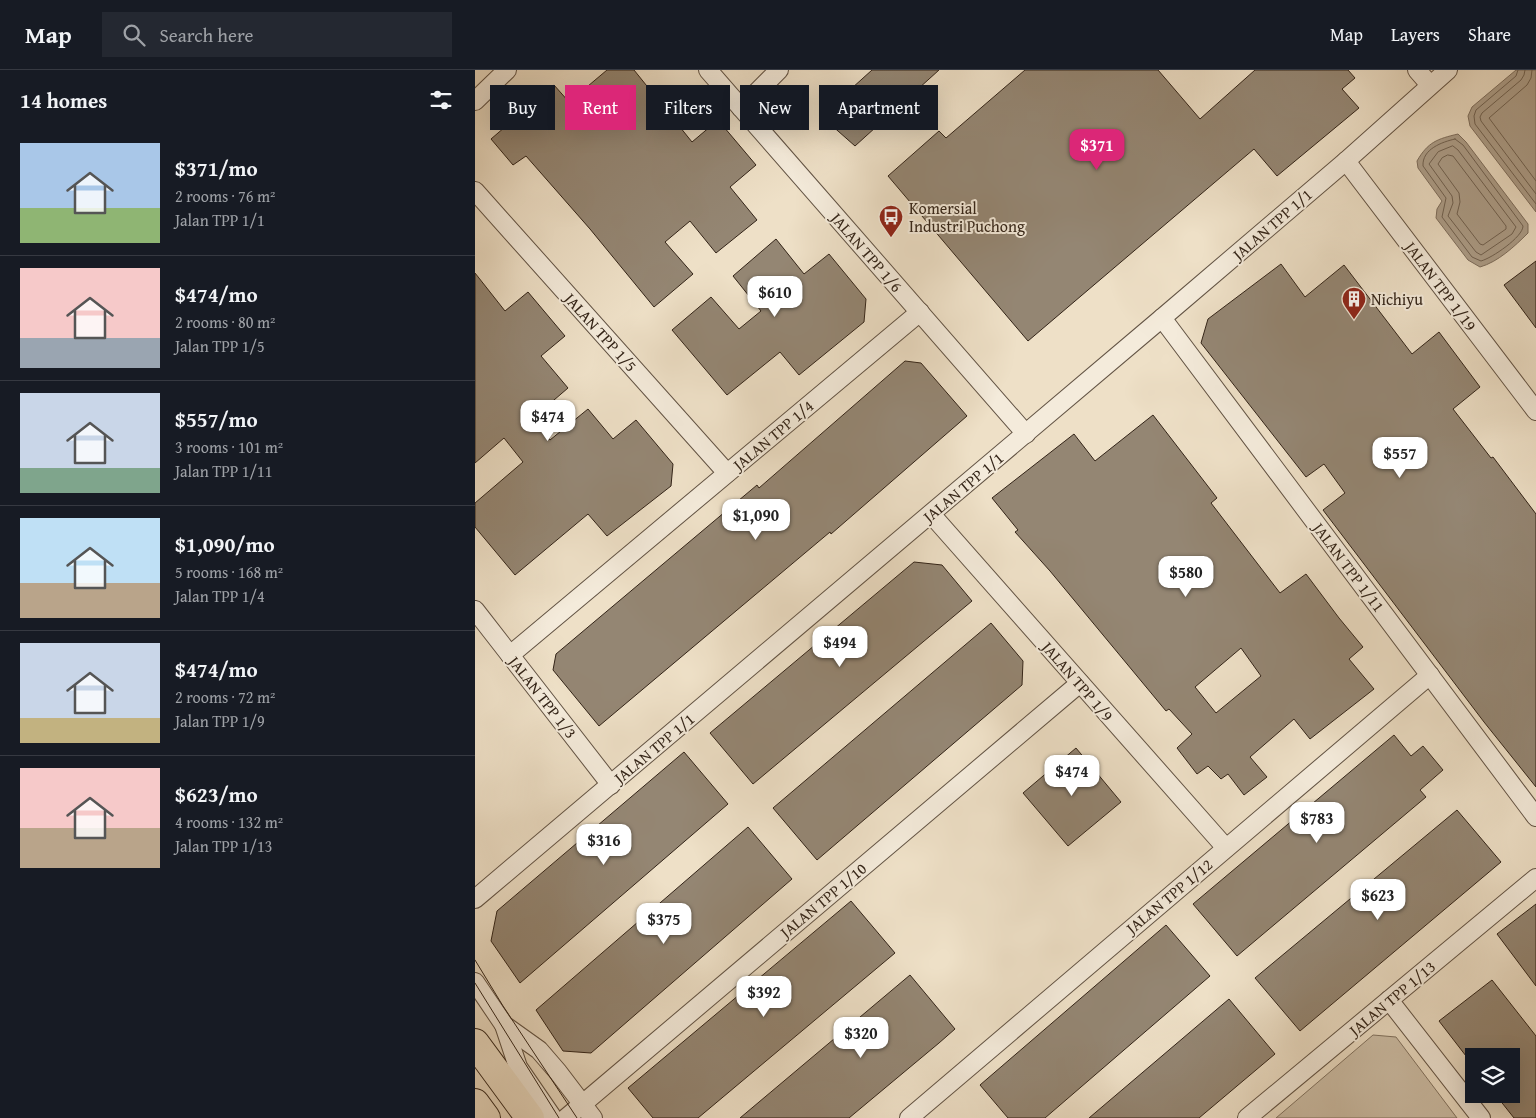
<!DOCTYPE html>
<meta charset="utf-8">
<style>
:root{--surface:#171b24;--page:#242831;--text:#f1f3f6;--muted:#9ea1a6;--line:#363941;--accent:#db2777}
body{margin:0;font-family:"Gentium Book Plus",serif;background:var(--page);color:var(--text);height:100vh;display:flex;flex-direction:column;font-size:19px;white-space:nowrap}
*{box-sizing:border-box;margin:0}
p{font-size:16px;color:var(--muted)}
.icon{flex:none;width:28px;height:28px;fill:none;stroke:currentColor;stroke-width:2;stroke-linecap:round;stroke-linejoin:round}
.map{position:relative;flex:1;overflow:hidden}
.side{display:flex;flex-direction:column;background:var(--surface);width:475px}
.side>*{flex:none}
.banner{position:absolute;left:15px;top:15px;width:475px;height:45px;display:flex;gap:10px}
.fabs{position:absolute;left:990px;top:978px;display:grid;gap:10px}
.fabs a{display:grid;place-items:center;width:55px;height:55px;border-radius:0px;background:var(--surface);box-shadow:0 5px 20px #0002;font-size:25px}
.price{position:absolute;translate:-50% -42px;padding:0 11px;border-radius:10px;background:#fff;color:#222;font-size:16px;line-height:32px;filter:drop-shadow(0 1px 2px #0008)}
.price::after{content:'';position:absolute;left:50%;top:30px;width:15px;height:11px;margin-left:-8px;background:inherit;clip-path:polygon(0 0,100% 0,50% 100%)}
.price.selected{background:var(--accent);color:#fff}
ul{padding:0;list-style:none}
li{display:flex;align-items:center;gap:15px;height:125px;padding:0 20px}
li+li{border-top:1px solid var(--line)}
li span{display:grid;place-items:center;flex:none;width:140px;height:100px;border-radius:0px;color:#555}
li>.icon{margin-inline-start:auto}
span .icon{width:60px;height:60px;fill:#fffc;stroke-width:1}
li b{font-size:21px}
h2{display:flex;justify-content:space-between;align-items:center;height:60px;padding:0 20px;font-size:21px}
.chip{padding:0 18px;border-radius:0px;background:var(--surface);box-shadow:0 5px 20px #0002;font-size:18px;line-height:45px}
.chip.selected{background:var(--accent);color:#fff}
header{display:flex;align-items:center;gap:30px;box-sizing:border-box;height:70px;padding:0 25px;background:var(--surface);border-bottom:1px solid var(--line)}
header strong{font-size:24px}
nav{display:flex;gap:28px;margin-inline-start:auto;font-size:18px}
.search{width:350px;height:45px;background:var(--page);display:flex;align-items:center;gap:12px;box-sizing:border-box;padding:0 18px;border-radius:0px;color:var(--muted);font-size:19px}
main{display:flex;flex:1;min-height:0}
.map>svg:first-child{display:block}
.green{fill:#cec0a9;stroke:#807260}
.water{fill:#aea08c;stroke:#7d6e5e}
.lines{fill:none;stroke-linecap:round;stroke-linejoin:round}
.shore{stroke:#706252;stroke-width:1}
.building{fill:#948673;stroke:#332418;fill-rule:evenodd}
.street-casing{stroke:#625344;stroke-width:20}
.highway-casing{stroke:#332418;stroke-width:30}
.street{stroke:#f4ebdb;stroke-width:18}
.highway{stroke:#eee0c7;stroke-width:28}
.tram{stroke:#332418;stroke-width:1}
.labels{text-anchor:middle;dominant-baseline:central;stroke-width:4;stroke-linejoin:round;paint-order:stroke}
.poi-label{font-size:16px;fill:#332418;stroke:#f4ebdb;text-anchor:start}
.street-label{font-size:16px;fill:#332418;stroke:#f4ebdb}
</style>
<header>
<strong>Map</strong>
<div class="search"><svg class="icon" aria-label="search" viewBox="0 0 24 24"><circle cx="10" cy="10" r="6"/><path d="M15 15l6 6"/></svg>Search here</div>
<nav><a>Map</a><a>Layers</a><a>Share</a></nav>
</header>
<main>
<section class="side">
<h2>14 homes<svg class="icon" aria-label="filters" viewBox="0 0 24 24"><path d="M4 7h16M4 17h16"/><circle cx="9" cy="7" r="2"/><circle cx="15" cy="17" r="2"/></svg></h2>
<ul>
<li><span style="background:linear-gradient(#a9c7e8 65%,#8fb573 0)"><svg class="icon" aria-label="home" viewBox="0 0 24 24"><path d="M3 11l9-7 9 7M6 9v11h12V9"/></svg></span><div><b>$371/mo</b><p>2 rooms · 76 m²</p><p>Jalan TPP 1/1</p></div></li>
<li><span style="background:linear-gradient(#f6c9c9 70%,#9aa5b1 0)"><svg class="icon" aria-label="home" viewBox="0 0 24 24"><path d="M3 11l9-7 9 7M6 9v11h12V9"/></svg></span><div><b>$474/mo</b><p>2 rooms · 80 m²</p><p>Jalan TPP 1/5</p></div></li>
<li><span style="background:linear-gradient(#c9d6e8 75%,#7fa58c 0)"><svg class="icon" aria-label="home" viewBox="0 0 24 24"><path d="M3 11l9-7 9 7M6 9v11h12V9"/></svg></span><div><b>$557/mo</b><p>3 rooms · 101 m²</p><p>Jalan TPP 1/11</p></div></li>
<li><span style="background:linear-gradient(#bfe0f5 65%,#b9a48a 0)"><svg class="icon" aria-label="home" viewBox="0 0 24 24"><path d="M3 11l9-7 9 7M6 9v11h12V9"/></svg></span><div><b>$1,090/mo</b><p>5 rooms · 168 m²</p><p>Jalan TPP 1/4</p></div></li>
<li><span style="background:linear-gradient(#c9d6e8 75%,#c2b280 0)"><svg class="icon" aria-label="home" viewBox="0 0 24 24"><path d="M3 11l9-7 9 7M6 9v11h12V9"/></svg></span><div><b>$474/mo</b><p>2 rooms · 72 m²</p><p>Jalan TPP 1/9</p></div></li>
<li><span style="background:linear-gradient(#f6c9c9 60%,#b9a48a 0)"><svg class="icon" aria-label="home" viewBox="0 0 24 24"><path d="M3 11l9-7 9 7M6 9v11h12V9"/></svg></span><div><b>$623/mo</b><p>4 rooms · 132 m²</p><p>Jalan TPP 1/13</p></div></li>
</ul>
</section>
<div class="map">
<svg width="1061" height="1048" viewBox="0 0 1061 1048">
<rect width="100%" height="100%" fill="#eee0c7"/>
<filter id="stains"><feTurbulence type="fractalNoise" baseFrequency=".004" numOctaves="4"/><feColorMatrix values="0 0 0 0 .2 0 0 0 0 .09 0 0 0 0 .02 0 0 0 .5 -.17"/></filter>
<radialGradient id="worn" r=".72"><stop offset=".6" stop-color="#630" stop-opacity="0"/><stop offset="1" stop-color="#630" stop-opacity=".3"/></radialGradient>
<path class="green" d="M898,965L921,967L982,1048H801Z"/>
<g class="water">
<path d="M1041,0H1061V142L995,56L993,46L997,37Z"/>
<path d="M983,64L991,72L1053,154V163C1040,176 1023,192 1005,197L993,190L961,148L962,139L967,131L943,98L942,91C953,72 962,69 983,64Z"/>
</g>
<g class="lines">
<g class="shore">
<path d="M1043,0L1041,6L1001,40L999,46L1000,54L1061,134"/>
<path d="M1050,0L1049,5L1046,10L1007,43L1005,47L1006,51L1061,124"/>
<path d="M1057,0L1056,8L1052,15L1014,48L1061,111"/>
<path d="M980,69L988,75L1048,156C1048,167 1017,188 1006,191L997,187L967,147L971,128L948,96C947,79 967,72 980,69Z"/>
<path d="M978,76L983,80L1041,157L1037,164L1006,185L1001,182L973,146L978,133L977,126L954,94L963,82Z"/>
<path d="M973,85L978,86L1031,156V159L1008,175L1005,174L982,144L985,132L984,123L963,94L967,88Z"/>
</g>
</g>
<g class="building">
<path d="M132,0H159L217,72L243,50L281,95L255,117L282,150L241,183L215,151L190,172L218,204L179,237L115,159L51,86L38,95L16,69L79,15L94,32Z"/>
<path d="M397,0H464L380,76L346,46Z"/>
<path d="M550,0H683L725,49L780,0H873L880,8L867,19L884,38L802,106L779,79L553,271L413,106L464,61L471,68Z"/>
<path d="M301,169L329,204L354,184L391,229L389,252L324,305L305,282L252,325L197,260L236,227L264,259L286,241L258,206Z"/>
<path d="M1061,191V258L1029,215Z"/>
<path d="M806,194L830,227L869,195L937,284L964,262L1005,317L978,339L1016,388L1018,387L1061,444V717L1009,652L848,440L870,423L849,394L831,407L726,273L733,249Z"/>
<path d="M0,203L30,241L53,222L90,266L66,286L93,318L58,348L75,370L113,339L138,369L161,350L198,394L196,416L132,466L113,444L40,505L0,457V433L48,392L29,368L0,393Z"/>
<path d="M430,291L446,293L492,346L356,464L355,462L124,656L78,600L81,584L282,415L284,418Z"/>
<path d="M678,345L742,428L736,433L805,523L831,504L864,548L888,577L874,589L899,619L835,669L819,649L775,687L792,707L769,725L753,704L746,709L733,696L722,704L702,678L717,664L694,639L691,641L575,501L540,462L543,460L517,428L599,364L620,391ZM766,578L786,606L741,643L720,617Z"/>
<path d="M439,492L467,495L497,531L278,714L235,663Z"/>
<path d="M516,553L548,591L547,615L342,790L298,738Z"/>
<path d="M919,665L936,686L948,676L968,700L945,720L951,727L762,886L718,834Z"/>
<path d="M601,678L646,732L593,776L548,723Z"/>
<path d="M209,682L253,734L45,913L16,871L22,841Z"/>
<path d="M982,740L1026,792L825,961L780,908Z"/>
<path d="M273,757L317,809L116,983L88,981L61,940Z"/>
<path d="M376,831L420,883L223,1048H178L153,1018Z"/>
<path d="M1061,834V916L1022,864Z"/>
<path d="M691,855L735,906L570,1048H533L505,1015Z"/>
<path d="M435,905L480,959L464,973L374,1048H265Z"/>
<path d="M1017,910L1061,966V1048H1039L1020,1024H1036V986H991L964,951Z"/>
<path d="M754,929L800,984L724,1048H614Z"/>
</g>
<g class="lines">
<defs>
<g id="street">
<path d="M233,0L551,364"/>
<path d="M942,0L955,15"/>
<path d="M0,31L32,0"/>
<path d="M266,38L304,0"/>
<path d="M871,91L1061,341"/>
<path d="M0,121L252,403"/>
<path d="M687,248L1061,747"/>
<path d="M456,444L751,778"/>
<path d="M0,540L136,715"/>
<path d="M35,585L445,242"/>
<path d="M0,829L687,248L871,91L973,0"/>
<path d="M0,912L29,955L64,980L83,1002L118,1048"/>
<path d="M914,930L1006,1048"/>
<path d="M29,955L43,997L78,1048"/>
<path d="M91,1048L605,613"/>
<path d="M434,1048L955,605"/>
<path d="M772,1048L1061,808"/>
</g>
<g id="highway">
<path d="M0,973L55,1048"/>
<path d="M0,1033L11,1048"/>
</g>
</defs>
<use href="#street" class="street-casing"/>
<use href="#highway" class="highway-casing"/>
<use href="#street" class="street"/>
<use href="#highway" class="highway"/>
<g class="tram">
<path d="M0,890L28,936L102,1048"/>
<path d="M0,913L84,1048"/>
</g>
</g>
<defs>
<symbol id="bus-pin" viewBox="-11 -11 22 30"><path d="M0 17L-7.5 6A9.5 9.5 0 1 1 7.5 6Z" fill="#8f2418" stroke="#f4ebdb"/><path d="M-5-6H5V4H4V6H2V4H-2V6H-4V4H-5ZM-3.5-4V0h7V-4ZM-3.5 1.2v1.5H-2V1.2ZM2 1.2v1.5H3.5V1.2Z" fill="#fff"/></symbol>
<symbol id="building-pin" viewBox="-11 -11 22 30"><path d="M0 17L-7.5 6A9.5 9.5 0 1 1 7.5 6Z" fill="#8f2418" stroke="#f4ebdb"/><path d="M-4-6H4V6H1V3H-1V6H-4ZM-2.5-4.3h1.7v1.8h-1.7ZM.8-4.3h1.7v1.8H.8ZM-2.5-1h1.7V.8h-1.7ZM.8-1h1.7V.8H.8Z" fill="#fff"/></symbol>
</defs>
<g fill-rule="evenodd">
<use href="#bus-pin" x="402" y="133" width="28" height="38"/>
<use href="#building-pin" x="865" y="215" width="28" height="38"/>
</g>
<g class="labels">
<g class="poi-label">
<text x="434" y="138">Komersial<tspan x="434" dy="18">Industri Puchong</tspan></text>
<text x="896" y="229">Nichiyu</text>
</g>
<g class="street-label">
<text transform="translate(797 154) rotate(-41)">JALAN TPP 1/1</text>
<text transform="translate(392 182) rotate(49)">JALAN TPP 1/6</text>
<text transform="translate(966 216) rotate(53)">JALAN TPP 1/19</text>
<text transform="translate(126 262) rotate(48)">JALAN TPP 1/5</text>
<text transform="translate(298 365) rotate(-40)">JALAN TPP 1/4</text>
<text transform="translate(488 417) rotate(-40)">JALAN TPP 1/1</text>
<text transform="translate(874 497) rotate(53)">JALAN TPP 1/11</text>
<text transform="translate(603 611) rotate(49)">JALAN TPP 1/9</text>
<text transform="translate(68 627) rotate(52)">JALAN TPP 1/3</text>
<text transform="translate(179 678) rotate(-40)">JALAN TPP 1/1</text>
<text transform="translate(694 826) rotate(-40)">JALAN TPP 1/12</text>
<text transform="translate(348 830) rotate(-40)">JALAN TPP 1/10</text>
<text transform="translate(917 928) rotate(-40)">JALAN TPP 1/13</text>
</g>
</g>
<rect width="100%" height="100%" filter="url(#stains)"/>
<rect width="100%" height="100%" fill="url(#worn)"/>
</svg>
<div class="fabs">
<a><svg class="icon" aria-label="layers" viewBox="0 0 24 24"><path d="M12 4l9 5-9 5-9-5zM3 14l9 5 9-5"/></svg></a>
</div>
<b class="price selected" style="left:622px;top:101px">$371</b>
<b class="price" style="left:300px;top:248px">$610</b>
<b class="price" style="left:73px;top:372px">$474</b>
<b class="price" style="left:925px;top:409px">$557</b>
<b class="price" style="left:281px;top:471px">$1,090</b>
<b class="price" style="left:711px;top:528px">$580</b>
<b class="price" style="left:365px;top:598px">$494</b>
<b class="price" style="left:597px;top:727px">$474</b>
<b class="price" style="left:842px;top:774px">$783</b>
<b class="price" style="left:129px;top:796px">$316</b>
<b class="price" style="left:903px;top:851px">$623</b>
<b class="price" style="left:189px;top:875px">$375</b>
<b class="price" style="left:289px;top:948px">$392</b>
<b class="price" style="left:386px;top:989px">$320</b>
<div class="banner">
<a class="chip">Buy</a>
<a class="chip selected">Rent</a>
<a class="chip">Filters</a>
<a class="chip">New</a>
<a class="chip">Apartment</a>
</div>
</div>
</main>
